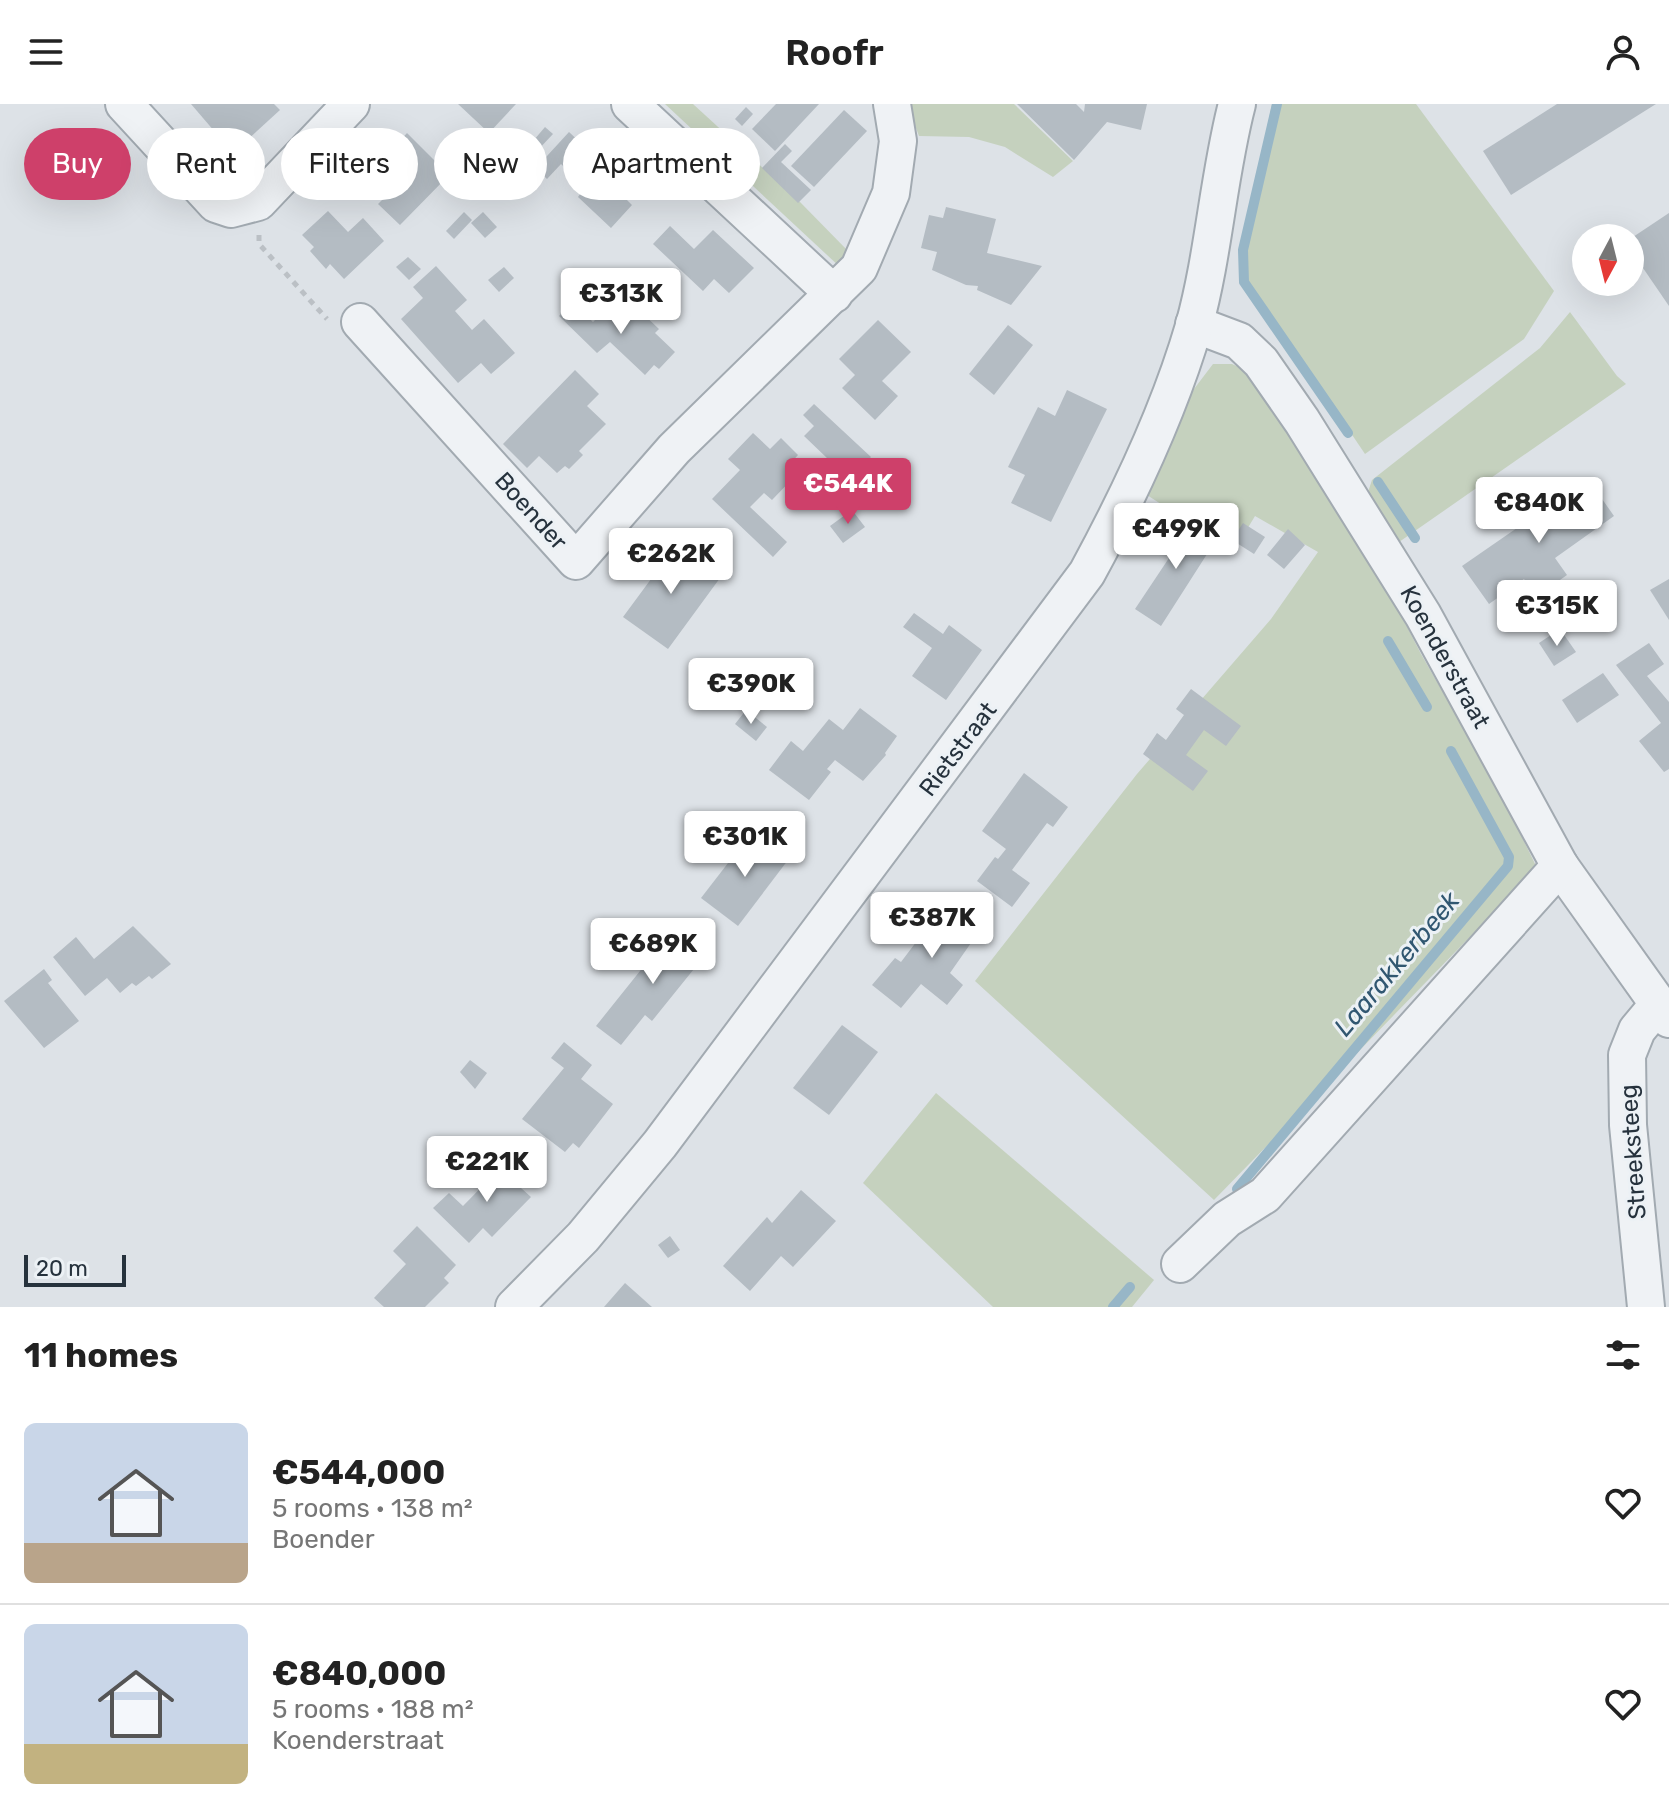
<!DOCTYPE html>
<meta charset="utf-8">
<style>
:root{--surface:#fff;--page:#f2f2f2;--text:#222;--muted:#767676;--line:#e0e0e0;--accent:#ce406a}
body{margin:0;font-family:Rubik,sans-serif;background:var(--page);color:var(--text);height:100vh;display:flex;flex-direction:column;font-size:30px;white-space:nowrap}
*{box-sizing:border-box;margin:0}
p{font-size:26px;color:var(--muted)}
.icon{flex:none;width:44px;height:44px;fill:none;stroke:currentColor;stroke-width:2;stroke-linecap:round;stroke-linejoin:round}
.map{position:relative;height:1203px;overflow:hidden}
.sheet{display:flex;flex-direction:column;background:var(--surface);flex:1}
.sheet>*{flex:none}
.hud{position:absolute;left:24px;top:24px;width:800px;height:72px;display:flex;gap:16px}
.needle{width:52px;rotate:187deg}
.tools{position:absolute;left:1572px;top:120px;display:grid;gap:16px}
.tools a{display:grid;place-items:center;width:72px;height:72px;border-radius:50%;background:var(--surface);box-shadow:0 8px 32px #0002;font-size:40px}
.scale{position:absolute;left:24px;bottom:20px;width:102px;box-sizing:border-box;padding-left:8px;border:4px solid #26323d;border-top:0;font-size:22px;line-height:28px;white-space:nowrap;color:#26323d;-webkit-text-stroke:6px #ecf1f5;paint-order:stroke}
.price{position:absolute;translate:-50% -68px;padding:0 18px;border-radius:8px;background:#fff;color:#222;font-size:26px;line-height:52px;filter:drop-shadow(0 2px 4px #0008)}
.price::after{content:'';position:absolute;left:50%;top:48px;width:24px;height:18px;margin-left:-12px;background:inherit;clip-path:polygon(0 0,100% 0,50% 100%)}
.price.on{background:var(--accent);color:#fff}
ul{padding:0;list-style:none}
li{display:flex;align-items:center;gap:24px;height:200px;padding:0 24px}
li+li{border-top:2px solid var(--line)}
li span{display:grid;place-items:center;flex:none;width:224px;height:160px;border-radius:12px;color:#555}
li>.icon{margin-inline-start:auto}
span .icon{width:96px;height:96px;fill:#fffc;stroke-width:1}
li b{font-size:34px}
h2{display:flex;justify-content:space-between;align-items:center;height:96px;padding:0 24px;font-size:34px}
.chip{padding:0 28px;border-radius:36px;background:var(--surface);box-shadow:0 8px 32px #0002;font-size:28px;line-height:72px}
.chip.on{background:var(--accent);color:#fff}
header{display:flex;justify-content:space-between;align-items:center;height:104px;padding:0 24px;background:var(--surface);font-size:36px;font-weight:600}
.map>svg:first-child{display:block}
.green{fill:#c5d1be}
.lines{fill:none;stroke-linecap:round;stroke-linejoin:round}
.stream{stroke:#97b6c7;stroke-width:10}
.building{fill:#b4bcc3}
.minor-casing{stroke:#a2aab1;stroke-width:40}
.path{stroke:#bbc0c5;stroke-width:5;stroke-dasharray:6 6;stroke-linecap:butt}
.minor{stroke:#eff2f5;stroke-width:36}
.labels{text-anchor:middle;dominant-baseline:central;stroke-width:6;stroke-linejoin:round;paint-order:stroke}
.street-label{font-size:24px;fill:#26323d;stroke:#ecf1f5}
.water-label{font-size:26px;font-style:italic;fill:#315771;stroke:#ecf1f5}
</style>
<header><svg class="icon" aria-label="menu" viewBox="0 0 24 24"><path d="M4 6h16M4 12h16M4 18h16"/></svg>Roofr<svg class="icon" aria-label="person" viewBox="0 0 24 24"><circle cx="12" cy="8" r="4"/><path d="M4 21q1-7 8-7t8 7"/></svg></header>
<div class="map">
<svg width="1669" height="1203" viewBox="0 0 1669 1203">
<rect width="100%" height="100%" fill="#dde2e7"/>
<g class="green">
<path d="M665,0H693L800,98L850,149L841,164Z"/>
<path d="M907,0H1014L1073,57L1053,73L1005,43L969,33L919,32Z"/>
<path d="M1272,0H1416L1554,187L1524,235L1365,350L1247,175V120Z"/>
<path d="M1570,208L1617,272L1626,280L1389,445L1388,419L1367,391L1372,376L1540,244Z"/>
<path d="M1213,260H1232L1249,268L1346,404L1421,550L1499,686L1537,764L1214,1096L975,877L1137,670L1271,515L1318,448L1255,412L1240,437L1215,435L1147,391L1194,285Z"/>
<path d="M936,989L1154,1176L1132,1203H993L863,1079Z"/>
</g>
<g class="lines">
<g class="stream">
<path d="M1277,0L1243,146L1244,178L1348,329"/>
<path d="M1378,378L1415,434"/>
<path d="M1388,537L1427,603"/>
<path d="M1237,1085L1508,762L1509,753L1451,647"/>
<path d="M1113,1203L1130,1183"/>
</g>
</g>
<g class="building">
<path d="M191,0H274L280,6L233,49Z"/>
<path d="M458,0H516L489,29Z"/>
<path d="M776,0H819L775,47L752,25Z"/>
<path d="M1017,0H1076L1084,8L1085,0H1147L1141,26L1107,18L1074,56Z"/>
<path d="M1557,0H1656L1511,91L1483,47Z"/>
<path d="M746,3L753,10L742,22L735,15Z"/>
<path d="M844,6L867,27L814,83L791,62Z"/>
<path d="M545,23L553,30L535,49L528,43Z"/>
<path d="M569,28L585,43L597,31L638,70L620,89L632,101L611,124L578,93L585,83L561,60L547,75L536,64Z"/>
<path d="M407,29L449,71L400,121L378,100L388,90L368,71L376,62L372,59L385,46L389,49Z"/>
<path d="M785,40L792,47L781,58L811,86L798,99L762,64Z"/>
<path d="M946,103L996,115L987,149L1042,162L1011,201L977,186L978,182L966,181L932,166L937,148L921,144L929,111L943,114Z"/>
<path d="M328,107L348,128L363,114L384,137L344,175L330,160L326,165L310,147L314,143L302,131Z"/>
<path d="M464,108L472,116L454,135L446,127Z"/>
<path d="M483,108L497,123L485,134L471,119Z"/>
<path d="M1669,109V202L1630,145V135Z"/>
<path d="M670,122L694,145L713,126L754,164L729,189L714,175L703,187L653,140Z"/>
<path d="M408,153L421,165L409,176L396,163Z"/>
<path d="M436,162L467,196L455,207L472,226L484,215L515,249L491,270L481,259L458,279L401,215L423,194L413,183Z"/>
<path d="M504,163L514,174L499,188L488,176Z"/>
<path d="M572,198L593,218L609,202L627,219L639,206L659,225L655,229L675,248L659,265L654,261L645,271L610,238L597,249L559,212Z"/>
<path d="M878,216L911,248L882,277L898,292L875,316L842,284L855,271L839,255Z"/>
<path d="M1008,221L1033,241L994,291L969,270Z"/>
<path d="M575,266L599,290L587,302L606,320L579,347L583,351L569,365L565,362L557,369L539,352L527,364L503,340Z"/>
<path d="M1067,286L1107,305L1051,418L1011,399L1025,371L1008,363L1038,303L1055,312Z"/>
<path d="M814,300L871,353L827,398L805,376L827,354L804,332L814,322L803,311Z"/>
<path d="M753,329L770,345L781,334L798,351L788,362L797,370L772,396L764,389L750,403L787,438L773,453L712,395L740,366L728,355Z"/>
<path d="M1588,375L1614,412L1555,454L1567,471L1536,493L1524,475L1489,500L1462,462Z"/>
<path d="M852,406L865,423L843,439L830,422Z"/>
<path d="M1182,414L1216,436L1161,522L1135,505L1173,448L1164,443Z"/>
<path d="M1243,419L1265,433L1254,450L1232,436Z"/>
<path d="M1288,425L1305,441L1284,465L1267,451Z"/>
<path d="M672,437L686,447L681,452L699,465L702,461L720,474L668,545L623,513L654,471L650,468Z"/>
<path d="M1669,475V516L1650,486Z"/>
<path d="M914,509L943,530L949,521L982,546L946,596L912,572L932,544L903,523Z"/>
<path d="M1560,525L1576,548L1554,562L1539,539Z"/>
<path d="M1649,539L1664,560L1647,572L1669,598V665L1664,668L1639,637L1661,619L1616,561Z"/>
<path d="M739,554L752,565L739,582L742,584L732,597L708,579L719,566L725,571Z"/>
<path d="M1603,569L1619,591L1577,619L1562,596Z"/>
<path d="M1191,585L1241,622L1226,642L1204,626L1186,651L1208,667L1193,687L1143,650L1157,629L1166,636L1184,611L1176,605Z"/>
<path d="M860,604L897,632L885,649L886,651L863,677L835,656L827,665L831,668L809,696L769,666L791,637L803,647L829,615L843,626Z"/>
<path d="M746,606L767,623L756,637L735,620Z"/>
<path d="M1024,669L1068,703L1053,723L1047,719L1012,766L1030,779L1012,803L977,777L995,753L998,755L1006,745L982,727Z"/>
<path d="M752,728L788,756L738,822L701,794Z"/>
<path d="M968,801L987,816L950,869L963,881L947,901L921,880L901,904L872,881L895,854L901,858L929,821L934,826L950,807L957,813Z"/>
<path d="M133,822L171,860L152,875L149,872L136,882L132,879L120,889L107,874L85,892L53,853L76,833L94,855Z"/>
<path d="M676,822L706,850L652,917L645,911L621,941L596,922Z"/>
<path d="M44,865L52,876L48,879L79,917L44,944L4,897Z"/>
<path d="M842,921L878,948L829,1011L793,984Z"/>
<path d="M564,938L592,961L581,975L613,1000L579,1044L573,1039L565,1048L522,1015L564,964L551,954Z"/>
<path d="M470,956L487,969L475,985L460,968Z"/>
<path d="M508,1056L529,1077L521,1084L531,1093L492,1133L483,1124L469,1139L433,1104L449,1089L463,1102Z"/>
<path d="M801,1086L836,1117L793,1163L781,1152L750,1187L723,1162L767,1113L772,1119Z"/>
<path d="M417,1122L456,1161L444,1174L449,1179L425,1203H384L374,1194L406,1160L393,1147Z"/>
<path d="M670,1132L680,1146L668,1154L658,1141Z"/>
<path d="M625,1179L652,1203H604Z"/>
</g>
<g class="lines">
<defs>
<g id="minor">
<path d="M124,0L216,100L231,105L258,98L351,0"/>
<path d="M630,0L834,190"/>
<path d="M360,218L576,457L674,345L859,164L891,89L898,37L892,0"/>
<path d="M1194,220L1239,237L1261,258L1302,317L1423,511L1560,762L1669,915"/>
<path d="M1180,1160L1227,1115L1265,1091L1560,762"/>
<path d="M514,1203L583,1133L660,1040L1087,469C1130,390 1169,308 1194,222C1214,150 1218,73 1237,0"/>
<path d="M1646,1203L1628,1021L1627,951L1637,926L1657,902"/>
</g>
</defs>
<use href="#minor" class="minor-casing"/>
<path class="path" d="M259,131V140L327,215"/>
<use href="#minor" class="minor"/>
</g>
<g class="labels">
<g class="street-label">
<text transform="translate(531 407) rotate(48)">Boender</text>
<text transform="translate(1445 553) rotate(61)">Koenderstraat</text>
<text transform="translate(958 645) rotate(-53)">Rietstraat</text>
<text transform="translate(1633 1048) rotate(-94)">Streeksteeg</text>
</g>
<g class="water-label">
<text transform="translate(1397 860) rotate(-50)">Laarakkerbeek</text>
</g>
</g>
</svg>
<div class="tools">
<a><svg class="needle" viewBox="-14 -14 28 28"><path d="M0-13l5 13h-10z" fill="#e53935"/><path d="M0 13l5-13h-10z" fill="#767676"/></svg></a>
</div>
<div class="scale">20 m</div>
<b class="price" style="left:621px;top:232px">€313K</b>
<b class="price on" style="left:848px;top:422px">€544K</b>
<b class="price" style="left:1539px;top:441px">€840K</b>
<b class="price" style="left:1176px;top:467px">€499K</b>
<b class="price" style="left:671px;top:492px">€262K</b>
<b class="price" style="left:1557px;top:544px">€315K</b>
<b class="price" style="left:751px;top:622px">€390K</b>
<b class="price" style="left:745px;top:775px">€301K</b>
<b class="price" style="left:932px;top:856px">€387K</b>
<b class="price" style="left:653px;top:882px">€689K</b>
<b class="price" style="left:487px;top:1100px">€221K</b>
<div class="hud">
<a class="chip on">Buy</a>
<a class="chip">Rent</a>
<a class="chip">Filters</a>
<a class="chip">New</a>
<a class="chip">Apartment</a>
</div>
</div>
<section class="sheet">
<h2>11 homes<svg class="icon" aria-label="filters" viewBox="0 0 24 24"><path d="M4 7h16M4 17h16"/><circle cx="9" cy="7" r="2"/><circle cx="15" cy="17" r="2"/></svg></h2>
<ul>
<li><span style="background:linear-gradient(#c9d6e8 75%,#b9a48a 0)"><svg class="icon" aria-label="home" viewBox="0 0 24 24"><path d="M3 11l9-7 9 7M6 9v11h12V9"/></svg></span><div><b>€544,000</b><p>5 rooms · 138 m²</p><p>Boender</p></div><svg class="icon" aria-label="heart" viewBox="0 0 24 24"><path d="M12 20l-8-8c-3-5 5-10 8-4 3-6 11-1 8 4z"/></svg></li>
<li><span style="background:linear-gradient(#c9d6e8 75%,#c2b280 0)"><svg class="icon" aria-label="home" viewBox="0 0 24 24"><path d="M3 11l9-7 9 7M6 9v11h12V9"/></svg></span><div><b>€840,000</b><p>5 rooms · 188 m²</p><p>Koenderstraat</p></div><svg class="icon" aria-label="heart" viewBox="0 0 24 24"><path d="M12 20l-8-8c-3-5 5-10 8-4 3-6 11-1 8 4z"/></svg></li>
</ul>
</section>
